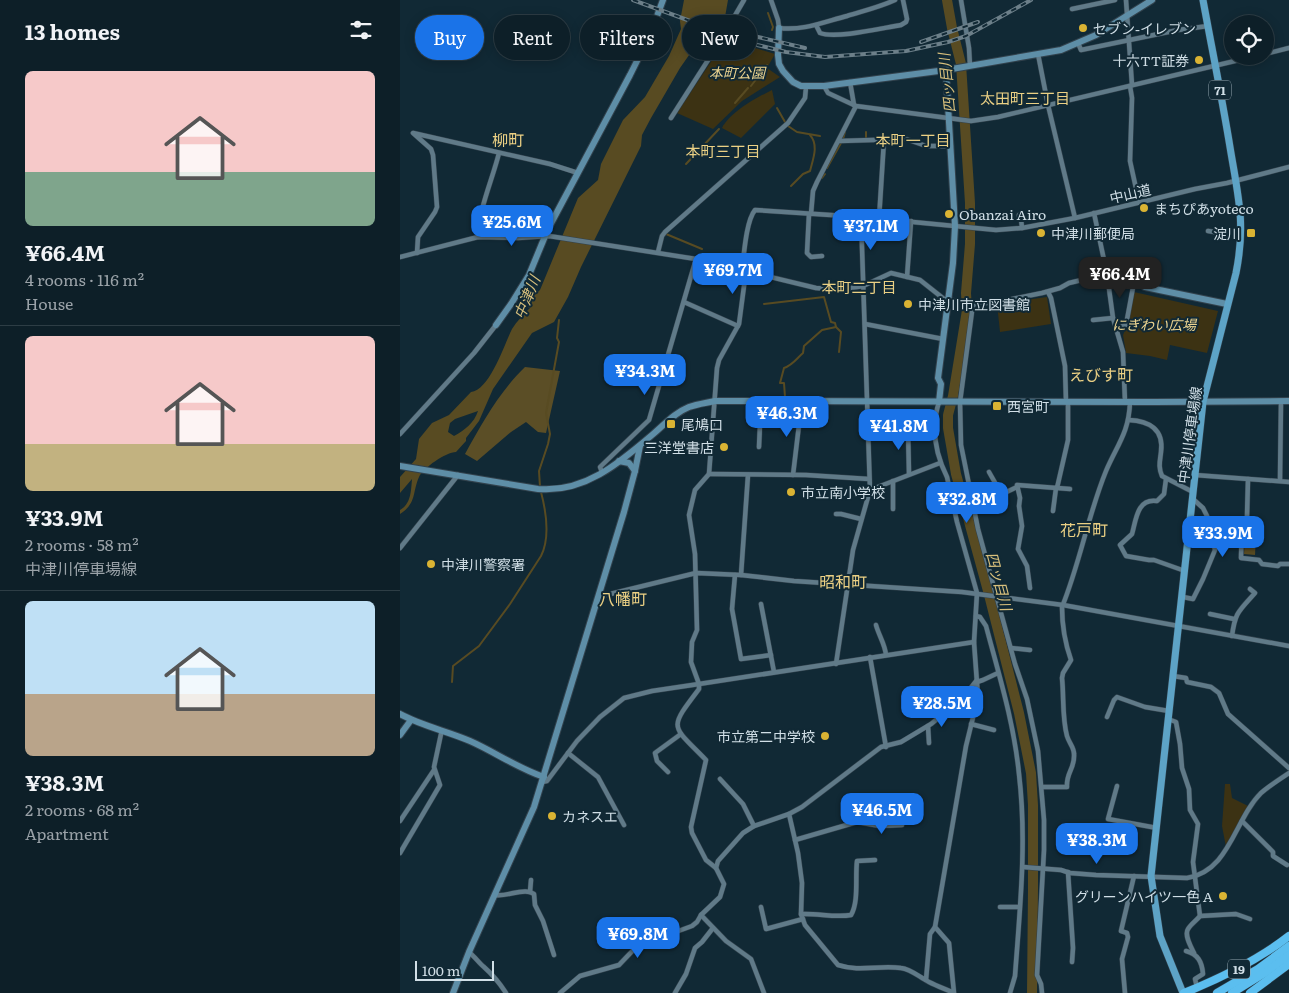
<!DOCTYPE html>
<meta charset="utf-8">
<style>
:root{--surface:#0d1f28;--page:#1b2c34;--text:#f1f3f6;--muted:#9aa2a8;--line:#2d3d45;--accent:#1a73e8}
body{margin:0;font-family:Literata,"Noto Sans JP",serif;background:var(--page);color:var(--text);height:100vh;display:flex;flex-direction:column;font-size:19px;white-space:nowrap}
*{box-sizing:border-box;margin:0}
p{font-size:16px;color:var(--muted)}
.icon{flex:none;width:28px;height:28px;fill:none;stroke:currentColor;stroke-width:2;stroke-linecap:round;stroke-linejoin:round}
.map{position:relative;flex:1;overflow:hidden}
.details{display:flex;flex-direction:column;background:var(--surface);width:400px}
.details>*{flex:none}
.hud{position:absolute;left:15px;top:15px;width:475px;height:45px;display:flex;gap:10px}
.tools{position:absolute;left:824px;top:15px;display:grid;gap:10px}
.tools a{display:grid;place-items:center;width:50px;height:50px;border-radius:50%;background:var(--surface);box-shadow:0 2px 12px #0003,0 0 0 1px var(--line);font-size:25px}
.scale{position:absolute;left:15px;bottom:12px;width:79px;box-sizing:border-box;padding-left:5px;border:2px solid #d1dfe7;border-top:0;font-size:14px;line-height:18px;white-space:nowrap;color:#d1dfe7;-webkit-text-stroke:4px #112935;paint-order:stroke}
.price{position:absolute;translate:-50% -42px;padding:0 11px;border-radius:10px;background:var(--accent);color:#fff;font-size:16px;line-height:32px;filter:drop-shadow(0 1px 2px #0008)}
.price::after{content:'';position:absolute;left:50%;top:30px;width:15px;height:11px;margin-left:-8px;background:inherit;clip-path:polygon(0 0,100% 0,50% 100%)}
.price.active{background:#222;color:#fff}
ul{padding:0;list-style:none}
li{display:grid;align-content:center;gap:10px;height:265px;padding:0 25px}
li+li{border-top:1px solid var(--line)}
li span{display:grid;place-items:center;height:155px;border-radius:8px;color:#555}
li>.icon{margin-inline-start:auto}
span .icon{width:90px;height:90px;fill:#fffc;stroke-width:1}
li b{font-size:21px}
h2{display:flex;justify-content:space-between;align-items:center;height:60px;padding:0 25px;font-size:21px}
.chip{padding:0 18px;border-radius:22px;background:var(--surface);box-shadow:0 2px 12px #0003,0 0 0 1px var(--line);font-size:18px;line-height:45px}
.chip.active{background:var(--accent);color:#fff}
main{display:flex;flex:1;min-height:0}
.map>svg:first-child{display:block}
.green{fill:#3c3213}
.forest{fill:#5b4e26}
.water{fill:#584b22;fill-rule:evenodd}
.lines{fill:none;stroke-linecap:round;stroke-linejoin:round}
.stream{stroke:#584b22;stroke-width:2}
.river{stroke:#584b22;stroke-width:10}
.street-casing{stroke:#32424d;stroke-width:5.5}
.secondary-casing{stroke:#32424d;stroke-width:8}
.primary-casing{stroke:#32424d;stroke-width:8}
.highway-casing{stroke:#32424d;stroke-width:9}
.street{stroke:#607a88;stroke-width:4.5}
.secondary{stroke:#5e8ea7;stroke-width:6}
.primary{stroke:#5da3c6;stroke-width:7}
.highway{stroke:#5bbeef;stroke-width:8}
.rail-casing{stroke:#6c7f89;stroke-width:4}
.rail{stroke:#112935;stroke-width:2;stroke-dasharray:5.5;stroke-linecap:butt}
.poi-dot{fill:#dab333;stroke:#112935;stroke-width:2}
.labels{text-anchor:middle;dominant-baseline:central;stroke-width:4;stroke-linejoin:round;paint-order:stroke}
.shield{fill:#112935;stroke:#97a8b2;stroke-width:1}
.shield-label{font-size:12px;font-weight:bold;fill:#d1dfe7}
.poi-label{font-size:14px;fill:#d1dfe7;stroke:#112935;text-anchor:start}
.park-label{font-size:14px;font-style:italic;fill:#ecd490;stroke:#112935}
.street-label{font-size:14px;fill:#d1dfe7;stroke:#112935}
.water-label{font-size:15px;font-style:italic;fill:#d7bf7c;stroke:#112935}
.neighbourhood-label{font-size:15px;fill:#ebd084;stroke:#112935}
.quarter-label{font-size:16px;fill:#ebd084;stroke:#112935}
</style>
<main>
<section class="details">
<h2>13 homes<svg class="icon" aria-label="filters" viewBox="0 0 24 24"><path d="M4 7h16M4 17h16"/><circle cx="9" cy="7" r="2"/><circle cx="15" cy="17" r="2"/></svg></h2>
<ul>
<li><span style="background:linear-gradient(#f6c9c9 65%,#7fa58c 0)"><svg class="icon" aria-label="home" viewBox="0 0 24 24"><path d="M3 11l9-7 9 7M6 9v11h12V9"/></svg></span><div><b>¥66.4M</b><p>4 rooms · 116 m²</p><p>House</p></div></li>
<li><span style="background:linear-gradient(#f6c9c9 70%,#c2b280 0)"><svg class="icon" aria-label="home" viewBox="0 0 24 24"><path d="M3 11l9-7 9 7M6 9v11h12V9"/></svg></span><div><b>¥33.9M</b><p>2 rooms · 58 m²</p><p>中津川停車場線</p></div></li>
<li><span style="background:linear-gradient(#bfe0f5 60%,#b9a48a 0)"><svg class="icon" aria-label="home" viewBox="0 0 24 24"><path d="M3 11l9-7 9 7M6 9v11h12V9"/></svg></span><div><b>¥38.3M</b><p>2 rooms · 68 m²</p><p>Apartment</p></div></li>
</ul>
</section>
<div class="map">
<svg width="889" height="993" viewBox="0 0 889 993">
<rect width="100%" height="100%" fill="#112935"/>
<g class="green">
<path d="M326,39L375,54L367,68L380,77L342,101L313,129L277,113Z"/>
<path d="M372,90L375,104L341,138L322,128C330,112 356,98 372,90Z"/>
<path d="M734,292L818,311L807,353L770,345L767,360L750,356L726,353L723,335L727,326Z"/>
<path d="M647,297L651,324L600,332L597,304Z"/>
<path d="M825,784H830L832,798L848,806L826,847L822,826Z"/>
</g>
<path class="forest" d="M125,367L160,371L146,433L138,432L126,422L111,432L77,461L65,454C82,423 100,391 125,367Z"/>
<g class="water">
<path d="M284,0H328L325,17L315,18L280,68L251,118L242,135L241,146L181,267L168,297L154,322L132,333L93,389L79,421L66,438V441L56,452C46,452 23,468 19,477C12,493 17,503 0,514V510C11,504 11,491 12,479L0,493V477L16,459L19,439L32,423L49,415L71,392C90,390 104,345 112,329C117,321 123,315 130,308L123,305L140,290L178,198L198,180L201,164L223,120L245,97L269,56L281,29L280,21ZM78,411C74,423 65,430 54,436L48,432L50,423L55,419Z"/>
<path d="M845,536H856L855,555L844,554Z"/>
</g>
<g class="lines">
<g class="stream">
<path d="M368,13L373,27L372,30"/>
<path d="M351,86L367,65"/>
<path d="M335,103L348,88"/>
<path d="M377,108L385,122"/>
<path d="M388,126L397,132L420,136"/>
<path d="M466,132V139"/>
<path d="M443,139L445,132"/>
<path d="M286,164L319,129"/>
<path d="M427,168L441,143"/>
<path d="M422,178L425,174"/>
<path d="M391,186L403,174L410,171C413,159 419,145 410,135"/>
<path d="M266,234L302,249"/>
<path d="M364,304L424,297L431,322L435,323L436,327L422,330L404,346L403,353C397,358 393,365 384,368L380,383H384L385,397"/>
<path d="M436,327L441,332L439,352"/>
<path d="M140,487L139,471L148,444L150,434L146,413L159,342L157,338L159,320"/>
<path d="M52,682L53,666L79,646L110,604L141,556C150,538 146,511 141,492"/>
</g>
<path class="river" d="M547,0L552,28L561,64L570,203V244L566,293L567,310L553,396L548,415V428L556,474L588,591L619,713L631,773L633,805V889L632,993"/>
<defs>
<g id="street">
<path d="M371,0L378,20L379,28C403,31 424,22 447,16C463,11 480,7 495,0"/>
<path d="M561,0L569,48L570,66"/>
<path d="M726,0L732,85"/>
<path d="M672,9L715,0"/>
<path d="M416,25L420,33C436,39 482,28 501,25L506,22L507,19L503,0"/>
<path d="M678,43L681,50L778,30L808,26"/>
<path d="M638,54L648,105L675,218"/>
<path d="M865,54L889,48"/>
<path d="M450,82L454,105"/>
<path d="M424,86L428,93L456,106L571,121L598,117L856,56"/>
<path d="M730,86L732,98L730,161L739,202"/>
<path d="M271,118L319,43L344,0"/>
<path d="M439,141L506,139L526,146H551"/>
<path d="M694,213L707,274L713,318L723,352L725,402"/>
<path d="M409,214L407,253L411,257L422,256"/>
<path d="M411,214L413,191L417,182L456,106"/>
<path d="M621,214L619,215V219H621L622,228"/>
<path d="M479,219L484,140"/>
<path d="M808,231L841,236"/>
<path d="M78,237C79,208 92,181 99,153"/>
<path d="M258,252L262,236L265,232L388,123L405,98L406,87"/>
<path d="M17,253L18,237L35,212L37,207L33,155L31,149L13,133L150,164L178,173"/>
<path d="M0,257L78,237L118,238L149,236L296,259L416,288L441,290L463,286L491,273L520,280L544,299L576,304L598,302L642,293L660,288L669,283L707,274L713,273L733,280L734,282L745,287"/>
<path d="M342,270C344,255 346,221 355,210L461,217L596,230L622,228L675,218L795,189L827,183L889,167"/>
<path d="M507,277L511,221"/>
<path d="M648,292L651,298L665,366L666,402"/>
<path d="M284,302L338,326"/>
<path d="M573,304L560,402L561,445L578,529L615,664L627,699L638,751L644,820V850L637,975L641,984L642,993"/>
<path d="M693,320L713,318"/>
<path d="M465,324L543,339"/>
<path d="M717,328L726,325L734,282"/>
<path d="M729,420C749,421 764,429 761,452C760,461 758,467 762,476L793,492"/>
<path d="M508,428L509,474"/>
<path d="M0,434L74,353L96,325"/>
<path d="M359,447L361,402"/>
<path d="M202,472L200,467L249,420L296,259"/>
<path d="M589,472L602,495"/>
<path d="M309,474L406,475L469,479"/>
<path d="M393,475L399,425V401"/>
<path d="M795,475L889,482"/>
<path d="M766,479L764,494L757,501C737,498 736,520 732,534L720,545L726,556L749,560H754L785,571"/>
<path d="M848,479L847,517L842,522L841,558L859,560L862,564L878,566L880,564H889"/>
<path d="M880,480L881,401"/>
<path d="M493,481V509"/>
<path d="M657,488L670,489"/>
<path d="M470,490L540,463"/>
<path d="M590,500L617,487"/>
<path d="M653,511L656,488"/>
<path d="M436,514H441L461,519"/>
<path d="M0,548L58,475"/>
<path d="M335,575L332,609L341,659L371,655"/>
<path d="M341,575L348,475"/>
<path d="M630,588L627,566L618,549L622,526L619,506L620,498L617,485L657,488L668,440V402"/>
<path d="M199,594L206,595L296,573L341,575L394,581L562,592L663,605L889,646"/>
<path d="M783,597L793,599L803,579L815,550L807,516L803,508L793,499"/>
<path d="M361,604L374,672"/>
<path d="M810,614L834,619"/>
<path d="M576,616L580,617L586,626C599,675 614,723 619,774C627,841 620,908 615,976L610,993"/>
<path d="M476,625C479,636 485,644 486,655"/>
<path d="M832,636C835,612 839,611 855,593L850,589"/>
<path d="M611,648L630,650"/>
<path d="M470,657L486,747"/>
<path d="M436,664L453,550L470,490L461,217"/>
<path d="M773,676L786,678L787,682L811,687L819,693L828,714L889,768"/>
<path d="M577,682L583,680L598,673"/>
<path d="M707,717L714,700L717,697L745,707L769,711"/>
<path d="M768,719L776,722L780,744L782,768L789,789L790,810L798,824L793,862L800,916C796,921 791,924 788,929C784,935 791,947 794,953"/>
<path d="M571,724L594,730"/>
<path d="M528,726L529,743"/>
<path d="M168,753L198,777L224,825"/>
<path d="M268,772L257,761L255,753L281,734"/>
<path d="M320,779L343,804L354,826"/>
<path d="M142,782L147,781L177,741L200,717L224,698L252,691L299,684L574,642"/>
<path d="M717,786L708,819L757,828"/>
<path d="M642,787H667C666,772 675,769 674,754C674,747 669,743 667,736C662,718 664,697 662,678L663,673L671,660C665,643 662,625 662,607C680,563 688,515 706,471C717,445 729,433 730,402"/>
<path d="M389,814L398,853L402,883L401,914L405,925L438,965C459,972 480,965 501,968C511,969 519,977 529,982C537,986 545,989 554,993L549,943L535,927L566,746L578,697L574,642L577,593L557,522L547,477C535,453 531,427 539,402"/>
<path d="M0,821L34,770"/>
<path d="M842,821L873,852V856L887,865"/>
<path d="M395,840L457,822L480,826L502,825V799L491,798"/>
<path d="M0,853L40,785L34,767L41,734"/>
<path d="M623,867L661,870L670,873L696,875L787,878C830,871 834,820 861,793C869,786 880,779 889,773"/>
<path d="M316,868L318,861L343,833L354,826L389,814L402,807L481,747L501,742L531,724L562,699L577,680"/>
<path d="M668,872L673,948L672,962"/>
<path d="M130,892L134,894L135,905L143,921L154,955"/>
<path d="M95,895C107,897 119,889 130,892L131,880"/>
<path d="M361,907L366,929L403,919"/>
<path d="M600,907H619"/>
<path d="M401,914C418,913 435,918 451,915C459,902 455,877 457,861L475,860"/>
<path d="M301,915L326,941L351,959L364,993"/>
<path d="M800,916L836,914L850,919"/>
<path d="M786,951C798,954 802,962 803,974L795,979L797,987"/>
<path d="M69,952C75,957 79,963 84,967C93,975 99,982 106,993"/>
<path d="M526,980L530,934L535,927"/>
<path d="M160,993L180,976L219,965L239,944L248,940L262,937L292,926L297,922L301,915L320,897L324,884L316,868L306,860L292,833L291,827L306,760C271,724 268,730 299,689V684L291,662L292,642L297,630L295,554L289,515L295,490L309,474L317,368L319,360L339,324L346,271"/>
<path d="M275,993L286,974L295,948L302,942L313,928"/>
<path d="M725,993L722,959L728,937L727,933L721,931L734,876"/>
</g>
<g id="secondary">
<path d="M379,28L378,55L379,64L383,71L393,82L401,86H424L546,70L661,50L696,35L752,0"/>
<path d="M745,287L827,304"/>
<path d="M96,325L111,304L129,275L148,229L230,75L250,35L263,0"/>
<path d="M539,402L541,384L538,378L553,263L555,226L546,70"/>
<path d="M219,461L229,463L235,471"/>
<path d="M0,466L138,489C184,493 218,464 252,435C264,425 274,413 289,407C297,404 306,403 315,401L754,402L889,401"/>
<path d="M0,714C22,726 47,731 70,741C95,752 117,768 144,777"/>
<path d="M0,735L11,720"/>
<path d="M53,993L69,952L134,807L224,512L235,471L240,446"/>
</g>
<path id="primary" d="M783,993L760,936L751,876L803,402L836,273C846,223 838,196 830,147C822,98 812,49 803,0"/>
<g id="highway">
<path d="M784,993C821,978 857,961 889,936"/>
<path d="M817,993L858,969L889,946"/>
<path d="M832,993L866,972L889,955"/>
<path d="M850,993L889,964"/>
</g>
</defs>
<use href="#street" class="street-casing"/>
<use href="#secondary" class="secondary-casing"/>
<use href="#primary" class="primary-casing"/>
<use href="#highway" class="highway-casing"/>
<use href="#street" class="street"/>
<use href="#secondary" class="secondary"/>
<use href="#primary" class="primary"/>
<use href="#highway" class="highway"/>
<defs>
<g id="rail">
<path d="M233,0L353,44L386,52L425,57L506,51L548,42L566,36L631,0"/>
<path d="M321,23L358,37L405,48"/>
<path d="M521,42L578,22"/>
</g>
</defs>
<use href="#rail" class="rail-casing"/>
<use href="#rail" class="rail"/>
</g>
<g class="poi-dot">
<circle cx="683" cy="28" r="5"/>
<circle cx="799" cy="60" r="5"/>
<circle cx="744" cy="208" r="5"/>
<circle cx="549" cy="214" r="5"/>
<circle cx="641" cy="233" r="5"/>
<rect x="846" y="228" width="10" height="10" rx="2.5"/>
<circle cx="508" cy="304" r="5"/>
<rect x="592" y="401" width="10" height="10" rx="2.5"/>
<rect x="266" y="419" width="10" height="10" rx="2.5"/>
<circle cx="324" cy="447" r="5"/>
<circle cx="391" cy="492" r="5"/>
<circle cx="31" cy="564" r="5"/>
<circle cx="425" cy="736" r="5"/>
<circle cx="152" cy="816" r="5"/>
<circle cx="823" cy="896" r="5"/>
</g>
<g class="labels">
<g class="shield">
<rect x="809" y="80.5" width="22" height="19" rx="4"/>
<rect x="828" y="959.5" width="22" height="19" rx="4"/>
</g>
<g class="shield-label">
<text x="820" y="90">71</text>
<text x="839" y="969">19</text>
</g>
<g class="poi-label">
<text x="693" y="28">セブン-イレブン</text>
<text x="789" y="60" text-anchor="end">十六TT証券</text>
<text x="754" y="208">まちぴあyoteco</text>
<text x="559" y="214">Obanzai Airo</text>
<text x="651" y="233">中津川郵便局</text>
<text x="841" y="233" text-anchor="end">淀川</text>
<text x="518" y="304">中津川市立図書館</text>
<text x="607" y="406">西宮町</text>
<text x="281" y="424">尾鳩口</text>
<text x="314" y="447" text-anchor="end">三洋堂書店</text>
<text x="401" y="492">市立南小学校</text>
<text x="41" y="564">中津川警察署</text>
<text x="415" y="736" text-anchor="end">市立第二中学校</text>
<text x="162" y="816">カネスエ</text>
<text x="813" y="896" text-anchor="end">グリーンハイツ一色 A</text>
</g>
<g class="park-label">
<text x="337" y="72">本町公園</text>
<text x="754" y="324">にぎわい広場</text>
</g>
<g class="street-label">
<text transform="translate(730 193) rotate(-13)">中山道</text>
<text transform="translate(789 435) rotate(-82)">中津川停車場線</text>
</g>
<g class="water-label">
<text transform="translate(546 83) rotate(-96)">四ッ目川</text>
<text transform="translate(126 297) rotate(-68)">中津川</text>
<text transform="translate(600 581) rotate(75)">四ッ目川</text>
</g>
<g class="neighbourhood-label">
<text x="625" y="97">太田町三丁目</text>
<text x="513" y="139">本町一丁目</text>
<text x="323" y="150">本町三丁目</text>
<text x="459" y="286">本町二丁目</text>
</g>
<g class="quarter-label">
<text x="108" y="139">柳町</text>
<text x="701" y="374">えびす町</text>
<text x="684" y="529">花戸町</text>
<text x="443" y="581">昭和町</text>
<text x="223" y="598">八幡町</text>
</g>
</g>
</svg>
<div class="tools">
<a><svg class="icon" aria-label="locate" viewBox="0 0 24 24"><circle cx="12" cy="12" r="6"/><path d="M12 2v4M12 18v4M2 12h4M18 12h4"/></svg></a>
</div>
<div class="scale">100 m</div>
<b class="price" style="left:112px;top:247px">¥25.6M</b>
<b class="price" style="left:471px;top:251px">¥37.1M</b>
<b class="price" style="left:333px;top:295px">¥69.7M</b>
<b class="price active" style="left:720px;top:299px">¥66.4M</b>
<b class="price" style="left:245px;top:396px">¥34.3M</b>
<b class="price" style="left:387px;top:438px">¥46.3M</b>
<b class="price" style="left:499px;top:451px">¥41.8M</b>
<b class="price" style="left:567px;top:524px">¥32.8M</b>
<b class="price" style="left:823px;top:558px">¥33.9M</b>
<b class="price" style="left:542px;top:728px">¥28.5M</b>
<b class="price" style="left:482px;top:835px">¥46.5M</b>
<b class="price" style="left:697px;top:865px">¥38.3M</b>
<b class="price" style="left:238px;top:959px">¥69.8M</b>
<div class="hud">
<a class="chip active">Buy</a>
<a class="chip">Rent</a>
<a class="chip">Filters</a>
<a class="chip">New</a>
</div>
</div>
</main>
